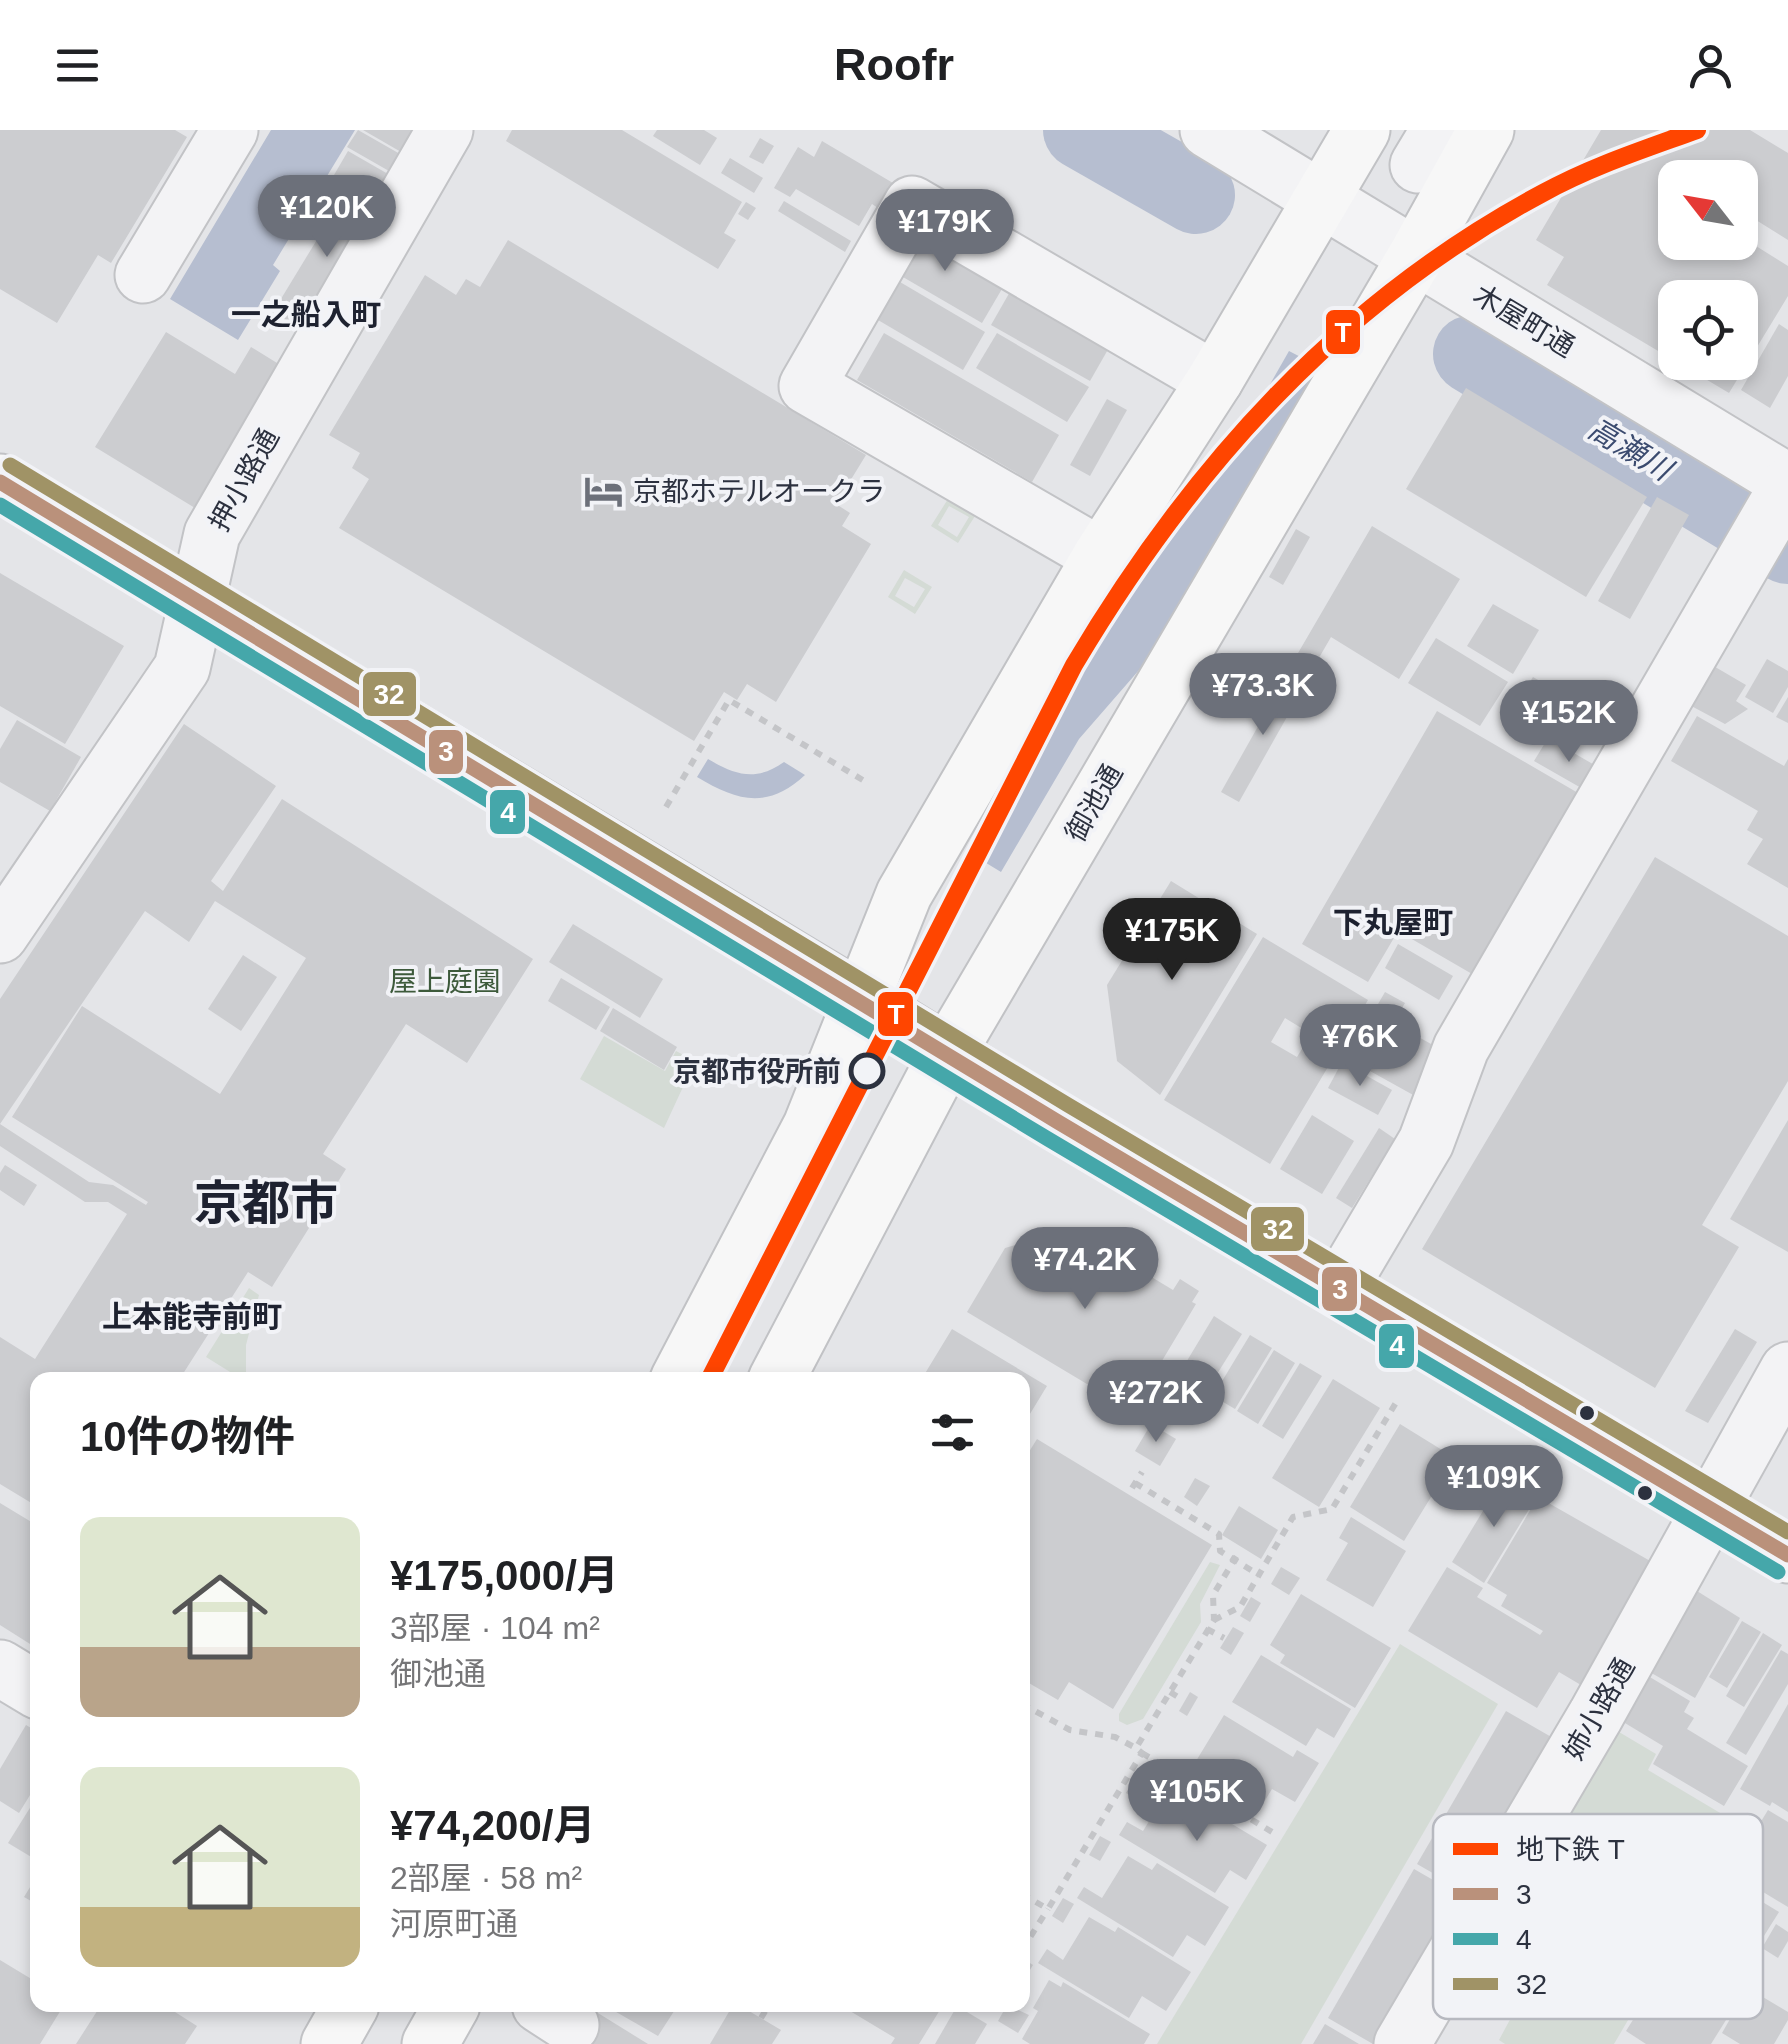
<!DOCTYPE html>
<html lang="ja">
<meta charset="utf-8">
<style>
:root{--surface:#fff;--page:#f6f6f6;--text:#202124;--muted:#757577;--accent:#6c707a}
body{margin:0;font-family:Arial,"Noto Sans JP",sans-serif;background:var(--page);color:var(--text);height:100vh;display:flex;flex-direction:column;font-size:38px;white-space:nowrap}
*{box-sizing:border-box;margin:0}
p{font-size:32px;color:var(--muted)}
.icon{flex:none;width:55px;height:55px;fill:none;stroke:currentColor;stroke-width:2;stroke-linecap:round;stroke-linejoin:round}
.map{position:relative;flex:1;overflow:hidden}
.side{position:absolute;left:30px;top:1242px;width:1000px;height:640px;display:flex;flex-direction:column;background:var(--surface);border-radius:20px;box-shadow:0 5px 15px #0003}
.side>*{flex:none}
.needle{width:65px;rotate:301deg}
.tools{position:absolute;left:1658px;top:30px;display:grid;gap:20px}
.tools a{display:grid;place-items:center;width:100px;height:100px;border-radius:20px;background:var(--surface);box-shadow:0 5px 15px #0003;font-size:50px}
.price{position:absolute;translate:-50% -85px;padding:0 22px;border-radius:35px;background:var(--accent);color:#fff;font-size:32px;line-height:65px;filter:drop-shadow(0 2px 5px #0008)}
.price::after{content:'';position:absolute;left:50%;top:60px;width:30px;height:22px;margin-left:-15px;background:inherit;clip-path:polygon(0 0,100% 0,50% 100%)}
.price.selected{background:#222;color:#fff}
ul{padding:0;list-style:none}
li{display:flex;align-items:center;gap:30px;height:250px;padding:0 50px}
li span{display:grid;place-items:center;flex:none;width:280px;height:200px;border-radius:20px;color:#555}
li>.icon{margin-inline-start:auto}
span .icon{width:120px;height:120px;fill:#fffc;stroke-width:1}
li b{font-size:42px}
h2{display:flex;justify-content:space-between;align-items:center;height:120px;padding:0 50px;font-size:42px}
header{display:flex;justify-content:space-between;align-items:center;height:130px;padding:0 50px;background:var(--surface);font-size:45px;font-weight:700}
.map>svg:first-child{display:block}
.green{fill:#d4dbd5;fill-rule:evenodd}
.water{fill:#b6bed0}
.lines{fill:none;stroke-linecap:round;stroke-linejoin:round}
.river{stroke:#b6bed0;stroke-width:78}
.building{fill:#cccdd0;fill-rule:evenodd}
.minor-casing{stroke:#c2c3c6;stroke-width:59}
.major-casing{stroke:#c1c2c5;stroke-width:59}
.path{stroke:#c4c5c8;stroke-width:6;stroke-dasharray:8 8;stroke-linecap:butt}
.minor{stroke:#f3f3f5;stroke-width:55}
.major{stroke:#f7f7f7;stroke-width:55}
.bus-1-casing{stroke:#f2f3f7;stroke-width:22}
.bus-2-casing{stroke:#f2f3f7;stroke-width:22}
.bus-3-casing{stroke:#f2f3f7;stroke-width:22}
.bus-1{stroke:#ba917b;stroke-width:15}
.bus-2{stroke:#45a7aa;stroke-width:15}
.bus-3{stroke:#a09366;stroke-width:15}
.metro-1-casing{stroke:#f2f3f7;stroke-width:25}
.metro-1{stroke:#ff4500;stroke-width:18}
.stop-dot{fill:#f2f3f7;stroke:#2c313f;stroke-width:5}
.bus-dot{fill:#2c313f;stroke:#f2f3f7;stroke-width:4}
.labels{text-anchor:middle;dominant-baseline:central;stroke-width:8;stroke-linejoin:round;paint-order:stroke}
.street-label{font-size:28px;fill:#2c313f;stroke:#f2f3f7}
.poi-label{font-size:28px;fill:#2c313f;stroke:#f2f3f7;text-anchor:start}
.park-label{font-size:28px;fill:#3d5a3b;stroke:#f2f3f7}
.stop-label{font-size:28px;font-weight:bold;fill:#2c313f;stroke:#f2f3f7;text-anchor:end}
.neighbourhood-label{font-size:30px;font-weight:bold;fill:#1e2230;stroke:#f2f3f7}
.water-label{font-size:30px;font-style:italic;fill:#3b4b6f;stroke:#f2f3f7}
.town-label{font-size:48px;font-weight:bold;fill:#1e2230;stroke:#f2f3f7}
.key{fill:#f2f3f7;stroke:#b7b9c0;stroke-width:2.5}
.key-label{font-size:28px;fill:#2c313f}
.line-badge{stroke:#f2f3f7;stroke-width:4}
.badge-label{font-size:28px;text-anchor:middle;font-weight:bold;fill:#fff}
</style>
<header><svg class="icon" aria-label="menu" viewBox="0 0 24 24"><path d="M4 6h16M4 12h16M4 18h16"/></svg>Roofr<svg class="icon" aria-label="person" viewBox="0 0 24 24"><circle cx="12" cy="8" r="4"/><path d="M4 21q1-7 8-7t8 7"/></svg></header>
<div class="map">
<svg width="1788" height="1914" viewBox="0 0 1788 1914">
<rect width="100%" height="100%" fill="#e4e5e8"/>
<g class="green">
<path d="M948,369L975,386L958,413L931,396ZM949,376L969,387L957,407L938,395Z"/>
<path d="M904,440L932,457L915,484L888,467ZM905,448L925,459L914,477L895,466Z"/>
<path d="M604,906L665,941L676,921L695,931L664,998L580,949Z"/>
<path d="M249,1158L259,1165L246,1215V1250H243L206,1227Z"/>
<path d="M1210,1432L1220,1435L1200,1474L1201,1492L1143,1589L1127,1595L1119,1591V1584Z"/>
<path d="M1400,1514L1498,1574L1301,1914H1157Z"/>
<path d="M1614,1599L1656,1624L1648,1640L1742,1696L1614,1914H1505L1499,1910L1513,1884L1464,1854Z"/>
</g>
<g class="water">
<path d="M271,0H355L273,135L280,141L238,210L170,169Z"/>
<path d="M1289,221L1318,236L1160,516L1079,609L1001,742L973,725L1133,448L1211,358Z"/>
<path d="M708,629C735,645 756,652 784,632L805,645C767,680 737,671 697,647Z"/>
</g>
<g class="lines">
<g class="river">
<path d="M1082,0L1196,65"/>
<path d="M1472,224L1788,415"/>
</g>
</g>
<g class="building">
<path d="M0,0H175L187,7L111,133L98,125L57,193L0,159Z"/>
<path d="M358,0L407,28L396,45L347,17Z"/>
<path d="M363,0H424L408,26Z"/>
<path d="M512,0H622L742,72L724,103L736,110L718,139L506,11Z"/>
<path d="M657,0H704L717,8L700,35L653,6Z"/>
<path d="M1601,0H1750L1788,23V110L1740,80V48H1675V112H1740V106L1788,136V166L1729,263L1677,232H1740V168H1675V231L1547,155L1564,127L1536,110Z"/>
<path d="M760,8L774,16L763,34L749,27Z"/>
<path d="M822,11L893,53L878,78L872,74L859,96L796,59L790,67L774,58L798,17L814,27Z"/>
<path d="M348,21L395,48L381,72L334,45Z"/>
<path d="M730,28L763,48L754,63L721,43Z"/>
<path d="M349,57L381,76L306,202L273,182Z"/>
<path d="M784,71L851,111L845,122L778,81Z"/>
<path d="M746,72L756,78L748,90L738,84Z"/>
<path d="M909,95L1006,152L982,193L884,136Z"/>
<path d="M508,110L866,325L836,374L850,383L842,396L871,414L776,572L747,554L737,570L724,562L694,611L339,398L369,349L352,338L360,323L329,305L425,145L456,165L466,149L480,157Z"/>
<path d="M883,142L985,202L963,240L861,180Z"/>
<path d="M1015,153L1114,209L1090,251L991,195Z"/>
<path d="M1779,194L1788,200V246L1770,278L1741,260Z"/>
<path d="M166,202L235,244L251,217L290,241L229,322L195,378L95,317Z"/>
<path d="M884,203L1059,305L1032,352L857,250Z"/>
<path d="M997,203L1089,257L1067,292L976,238Z"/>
<path d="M1466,258L1647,367L1586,467L1406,359Z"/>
<path d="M1107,269L1127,280L1090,346L1070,335Z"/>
<path d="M1657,367L1689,385L1630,489L1598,471Z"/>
<path d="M1372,396L1460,449L1399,549L1331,507L1305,552L1287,542Z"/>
<path d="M1296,399L1310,407L1283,455L1269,447Z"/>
<path d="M0,443L124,516L65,614L0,576Z"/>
<path d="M1493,474L1539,500L1513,544L1467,516Z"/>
<path d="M1436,508L1508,552L1480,596L1408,553Z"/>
<path d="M1767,529L1788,541V557L1773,583L1745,567Z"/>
<path d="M1705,531L1746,555L1736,571L1748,579L1725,594L1682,571Z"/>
<path d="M1287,545L1305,555L1239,672L1221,662Z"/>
<path d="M1533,547L1574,571L1558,599L1516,574Z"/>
<path d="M1788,567V593L1776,587Z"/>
<path d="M1437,581L1585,667L1479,848L1398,801L1368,852L1302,814Z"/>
<path d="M1697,586L1784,636L1788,629V758L1747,734L1763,709L1747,700L1758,681L1671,631Z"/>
<path d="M17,590L81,627L50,681L0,652V619Z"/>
<path d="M184,594L276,656L211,751L223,761L282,669L533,829L467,933L406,894L323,1024L346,1039L272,1157L248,1142L179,1250H38V1377L0,1354V1207L35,1229L127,1084L108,1072H85L0,1016V994L89,1052L113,1055L146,1075L148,1072L12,987L82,876L220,964L306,828L215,771L189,812L145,781L0,994V869Z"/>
<path d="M1548,608L1603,640L1590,663L1534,631Z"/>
<path d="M1655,727L1788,806V951L1702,1095L1739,1117L1655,1258L1422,1119Z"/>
<path d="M1171,751L1257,804L1160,965L1117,931L1107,855Z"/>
<path d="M573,794L663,849L640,888L549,832Z"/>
<path d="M1263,807L1368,870L1270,1034L1164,970ZM1285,888L1311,904L1297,927L1271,912Z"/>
<path d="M1398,814L1453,846L1439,870L1385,838Z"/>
<path d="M243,825L277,847L241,901L208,879Z"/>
<path d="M561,848L610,877L596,900L548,871Z"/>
<path d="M1385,862L1405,873L1393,893L1442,920L1415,966L1370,941L1382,920L1359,907Z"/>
<path d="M613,878L677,917L664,940L600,901Z"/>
<path d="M1342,932L1392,960L1378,985L1328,958Z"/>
<path d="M1312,985L1354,1011L1322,1064L1280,1039Z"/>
<path d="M1788,990V1122L1730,1089Z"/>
<path d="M1379,998L1395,1009L1352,1078L1336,1068Z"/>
<path d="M5,1035L37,1055L24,1076L0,1060V1043Z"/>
<path d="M1072,1099L1173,1160L1180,1149L1199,1161L1192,1172L1196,1174L1132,1281L967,1182L1005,1118Z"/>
<path d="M1214,1186L1242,1204L1197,1276L1170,1259Z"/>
<path d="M952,1199L1047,1256L1022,1297V1250H921Z"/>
<path d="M1735,1199L1757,1212L1708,1293L1685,1281Z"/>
<path d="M1250,1205L1272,1218L1235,1279L1213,1266Z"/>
<path d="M1274,1220L1295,1233L1258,1294L1237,1281Z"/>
<path d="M1300,1233L1322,1246L1283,1309L1262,1296Z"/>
<path d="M1333,1249L1380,1278L1319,1377L1272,1348Z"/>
<path d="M1151,1294L1176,1309L1160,1336L1135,1321Z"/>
<path d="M1400,1294L1455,1328L1404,1411L1350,1377Z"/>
<path d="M1037,1309L1212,1415L1113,1579L1069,1552L1058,1570L1022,1549V1333Z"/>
<path d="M1195,1348L1210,1356L1197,1376L1184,1367Z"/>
<path d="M1503,1348L1536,1368L1484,1453L1452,1432Z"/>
<path d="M1538,1367L1659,1436L1586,1558L1559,1542L1537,1578L1408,1501L1447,1437L1483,1458L1477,1467L1540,1505L1543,1501L1501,1476L1507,1465L1487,1453Z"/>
<path d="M0,1373L38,1396V1519L0,1495Z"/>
<path d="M1239,1376L1278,1400L1261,1429L1222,1405Z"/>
<path d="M1351,1387L1406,1421L1373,1477L1326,1450L1348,1413L1339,1408Z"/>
<path d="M1281,1437L1300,1448L1289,1465L1271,1454Z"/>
<path d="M1689,1456L1740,1488L1695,1568L1641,1537Z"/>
<path d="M1301,1464L1391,1518L1355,1578L1280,1533L1285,1525L1270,1515Z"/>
<path d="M1251,1467L1261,1473L1250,1492L1240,1486Z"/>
<path d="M1742,1491L1761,1502L1727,1558L1709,1547Z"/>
<path d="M1233,1497L1244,1503L1231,1525L1220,1518Z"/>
<path d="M1763,1503L1782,1515L1744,1577L1726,1566Z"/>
<path d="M1781,1520L1788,1524V1554L1746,1625L1726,1613Z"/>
<path d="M1261,1525L1351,1579L1334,1608L1317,1598L1306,1616L1232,1572Z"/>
<path d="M1638,1540L1690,1571L1684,1582L1694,1588L1687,1599L1748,1636L1724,1676L1653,1634L1663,1616L1610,1584Z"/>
<path d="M1190,1562L1198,1567L1187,1586L1179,1581Z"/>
<path d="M1788,1574V1682L1772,1672L1770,1676L1740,1659Z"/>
<path d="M1506,1581L1560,1612L1471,1765L1417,1734Z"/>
<path d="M1224,1585L1293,1627L1297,1620L1319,1633L1295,1672L1272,1659L1261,1677L1193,1636Z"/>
<path d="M26,1595L38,1602V1652L19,1683L0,1671V1639Z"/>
<path d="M1176,1634L1187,1640L1178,1654L1167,1648Z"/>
<path d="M1136,1646L1146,1653L1136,1669L1126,1663Z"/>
<path d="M38,1665V1721L33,1728L8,1713Z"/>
<path d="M1164,1667L1190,1683L1197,1673L1267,1715L1246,1750L1230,1740L1215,1763L1119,1705L1127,1692L1143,1701Z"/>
<path d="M1768,1680L1788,1692V1777L1730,1742Z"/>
<path d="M1100,1706L1111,1712L1100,1731L1089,1725Z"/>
<path d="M1128,1726L1152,1740L1157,1733L1229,1777L1205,1816L1187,1805L1173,1827L1077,1768L1084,1757L1102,1768Z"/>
<path d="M1414,1739L1468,1770L1385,1914H1373L1328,1888Z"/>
<path d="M38,1744V1775L24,1767Z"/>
<path d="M1723,1748L1779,1782L1757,1817L1702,1784Z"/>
<path d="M1063,1768L1074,1774L1063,1793L1052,1786Z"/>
<path d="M1089,1787L1115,1802L1118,1797L1191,1842L1166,1881L1142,1866L1129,1888L1038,1833L1047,1819L1063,1830Z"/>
<path d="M1776,1794L1788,1802V1811L1778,1828L1762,1818Z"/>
<path d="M1022,1828L1033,1835L1022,1853Z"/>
<path d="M0,1830L38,1853V1875H64L40,1914H0Z"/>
<path d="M1721,1842L1788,1882V1890L1774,1914H1740L1722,1903L1730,1889L1702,1872Z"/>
<path d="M1659,1848L1726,1890L1711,1914H1646L1626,1901Z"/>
<path d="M1049,1850L1061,1857L1063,1852L1150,1904L1144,1914H1030L1022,1909L1038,1881L1033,1878Z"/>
<path d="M101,1875H164L197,1896L185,1914H76Z"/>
<path d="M186,1875H209L206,1880L196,1882Z"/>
<path d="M585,1875L648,1914H556Z"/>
<path d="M604,1875H678L658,1906Z"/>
<path d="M733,1875H739L781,1900L772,1914H710Z"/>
<path d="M840,1875H943L919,1914H891L895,1908Z"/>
<path d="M1007,1875L1029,1885L1018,1903L998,1891Z"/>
<path d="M957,1876L987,1894L975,1914H935Z"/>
<path d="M1325,1894L1359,1914H1313Z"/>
</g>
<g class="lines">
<defs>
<g id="minor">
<path d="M1208,0L1788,352"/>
<path d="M1418,35L1439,0"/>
<path d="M143,145L230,0"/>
<path d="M1101,426L807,256L912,74L1215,250"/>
<path d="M0,805L182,538L212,404L445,0"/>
<path d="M1339,1159L1426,1012L1461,918L1788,355"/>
<path d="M0,1538L38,1561"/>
<path d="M540,1875L571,1895"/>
<path d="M1402,1914L1596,1585L1788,1240"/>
</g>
<g id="major">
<path d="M0,352L861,870L1058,992L1788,1425"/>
<path d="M678,1250L811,996L904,764L1101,426L1215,250L1362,0"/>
<path d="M776,1250L947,924L1416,126L1486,0"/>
<path d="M329,1914L351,1875"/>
<path d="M430,1914L452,1875"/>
</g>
</defs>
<use href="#minor" class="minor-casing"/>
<use href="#major" class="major-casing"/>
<g class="path">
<path d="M666,677L729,570L866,652"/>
<path d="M1135,1353L1219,1404L1220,1421L1259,1445"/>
<path d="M1132,1358L1142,1342"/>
<path d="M1214,1490L1240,1477L1293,1387L1332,1379L1397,1271"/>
<path d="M1207,1499L1224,1508"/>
<path d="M1170,1562L1183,1570"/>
<path d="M1022,1574L1070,1600L1115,1607L1136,1618"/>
<path d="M1142,1623L1277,1705"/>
<path d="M1022,1764L1048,1779L1142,1623L1136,1618L1214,1490L1213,1465L1239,1422"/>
<path d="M1022,1820L1048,1779"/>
<path d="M761,1888L769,1875"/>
</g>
<use href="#minor" class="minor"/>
<use href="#major" class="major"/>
<defs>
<path id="bus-1" d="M0,352L1058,992L1788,1425"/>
<path id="bus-2" d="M0,375L1048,1009L1778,1442"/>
<path id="bus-3" d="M10,335L1068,975L1788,1402"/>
</defs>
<use href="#bus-1" class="bus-1-casing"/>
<use href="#bus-2" class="bus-2-casing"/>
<use href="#bus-3" class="bus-3-casing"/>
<use href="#bus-1" class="bus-1"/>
<use href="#bus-2" class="bus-2"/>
<use href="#bus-3" class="bus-3"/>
<defs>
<path id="metro-1" d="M709,1250L1074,535C1191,338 1339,172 1543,63C1592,36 1645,19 1697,0"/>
</defs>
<use href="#metro-1" class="metro-1-casing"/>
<use href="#metro-1" class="metro-1"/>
</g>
<defs>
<symbol id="hotel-bare" viewBox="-9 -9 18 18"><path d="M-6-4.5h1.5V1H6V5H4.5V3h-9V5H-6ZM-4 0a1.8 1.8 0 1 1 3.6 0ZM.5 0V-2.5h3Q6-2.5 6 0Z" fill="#6c707a" stroke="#f2f3f7" stroke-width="2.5" paint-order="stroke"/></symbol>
</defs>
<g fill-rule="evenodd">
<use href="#hotel-bare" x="576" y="334" width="55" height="55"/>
</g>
<circle class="stop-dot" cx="867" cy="941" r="16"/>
<g class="bus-dot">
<circle cx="1587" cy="1283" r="9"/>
<circle cx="1645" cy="1363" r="9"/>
</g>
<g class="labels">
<g class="street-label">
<text transform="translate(1524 191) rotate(31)">木屋町通</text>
<text transform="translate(244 350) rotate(-61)">押小路通</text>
<text transform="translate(1094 673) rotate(-60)">御池通</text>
<text transform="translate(1599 1579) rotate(-60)">姉小路通</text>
</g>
<g class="poi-label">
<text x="633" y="361">京都ホテルオークラ</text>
</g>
<g class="park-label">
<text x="445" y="851">屋上庭園</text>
</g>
<g class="stop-label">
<text x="841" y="941">京都市役所前</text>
</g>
<g class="neighbourhood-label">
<text x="306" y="184">一之船入町</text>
<text x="1393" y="792">下丸屋町</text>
<text x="192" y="1186">上本能寺前町</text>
</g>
<g class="water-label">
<text transform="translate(1630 319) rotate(31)">高瀬川</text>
</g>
<g class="town-label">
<text x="266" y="1073">京都市</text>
</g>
</g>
<rect x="1433" y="1684" width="330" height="205" rx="15" class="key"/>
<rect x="1453" y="1713" width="45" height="12" fill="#ff4500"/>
<rect x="1453" y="1758" width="45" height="12" fill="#ba917b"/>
<rect x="1453" y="1803" width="45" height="12" fill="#45a7aa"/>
<rect x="1453" y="1848" width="45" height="12" fill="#a09366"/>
<g class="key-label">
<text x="1516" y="1729">地下鉄 T</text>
<text x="1516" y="1774">3</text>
<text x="1516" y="1819">4</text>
<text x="1516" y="1864">32</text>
</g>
<g class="line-badge">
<rect x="1324" y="178" width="38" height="48" rx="10" fill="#ff4500"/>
<rect x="361" y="540" width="57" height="48" rx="10" fill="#a09366"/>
<rect x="427" y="598" width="38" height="48" rx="10" fill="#ba917b"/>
<rect x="488" y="658" width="39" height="48" rx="10" fill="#45a7aa"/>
<rect x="876" y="860" width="39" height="48" rx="10" fill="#ff4500"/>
<rect x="1249" y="1075" width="57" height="48" rx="10" fill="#a09366"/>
<rect x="1320" y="1135" width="39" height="48" rx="10" fill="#ba917b"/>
<rect x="1377" y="1192" width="39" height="48" rx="10" fill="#45a7aa"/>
</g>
<g class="badge-label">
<text x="1343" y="212">T</text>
<text x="389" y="574">32</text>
<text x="446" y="631">3</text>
<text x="508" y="692">4</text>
<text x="896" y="894">T</text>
<text x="1278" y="1109">32</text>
<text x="1340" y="1169">3</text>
<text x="1397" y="1225">4</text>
</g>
</svg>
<div class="tools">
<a><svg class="needle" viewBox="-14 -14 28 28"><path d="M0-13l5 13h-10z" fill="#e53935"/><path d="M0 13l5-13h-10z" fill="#757577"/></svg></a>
<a><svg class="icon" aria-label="locate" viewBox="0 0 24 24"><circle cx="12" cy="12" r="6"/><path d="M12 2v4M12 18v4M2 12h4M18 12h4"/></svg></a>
</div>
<b class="price" style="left:327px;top:130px">¥120K</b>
<b class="price" style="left:945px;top:144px">¥179K</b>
<b class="price" style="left:1263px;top:608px">¥73.3K</b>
<b class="price" style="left:1569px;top:635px">¥152K</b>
<b class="price selected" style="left:1172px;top:853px">¥175K</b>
<b class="price" style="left:1360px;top:959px">¥76K</b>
<b class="price" style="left:1085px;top:1182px">¥74.2K</b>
<b class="price" style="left:1156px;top:1315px">¥272K</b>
<b class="price" style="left:1494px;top:1400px">¥109K</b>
<b class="price" style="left:1197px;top:1714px">¥105K</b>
<section class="side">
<h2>10件の物件<svg class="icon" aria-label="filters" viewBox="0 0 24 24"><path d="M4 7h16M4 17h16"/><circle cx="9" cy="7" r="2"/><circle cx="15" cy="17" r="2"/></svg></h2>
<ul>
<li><span style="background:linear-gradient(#dfe7d0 65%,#b9a48a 0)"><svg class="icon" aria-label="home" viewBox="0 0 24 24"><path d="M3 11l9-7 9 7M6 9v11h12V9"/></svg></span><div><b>¥175,000/月</b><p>3部屋 · 104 m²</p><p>御池通</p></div></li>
<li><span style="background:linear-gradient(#dfe7d0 70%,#c2b280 0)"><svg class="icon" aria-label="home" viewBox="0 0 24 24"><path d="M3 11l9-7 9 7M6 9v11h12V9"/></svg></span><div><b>¥74,200/月</b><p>2部屋 · 58 m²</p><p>河原町通</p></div></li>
</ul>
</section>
</div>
